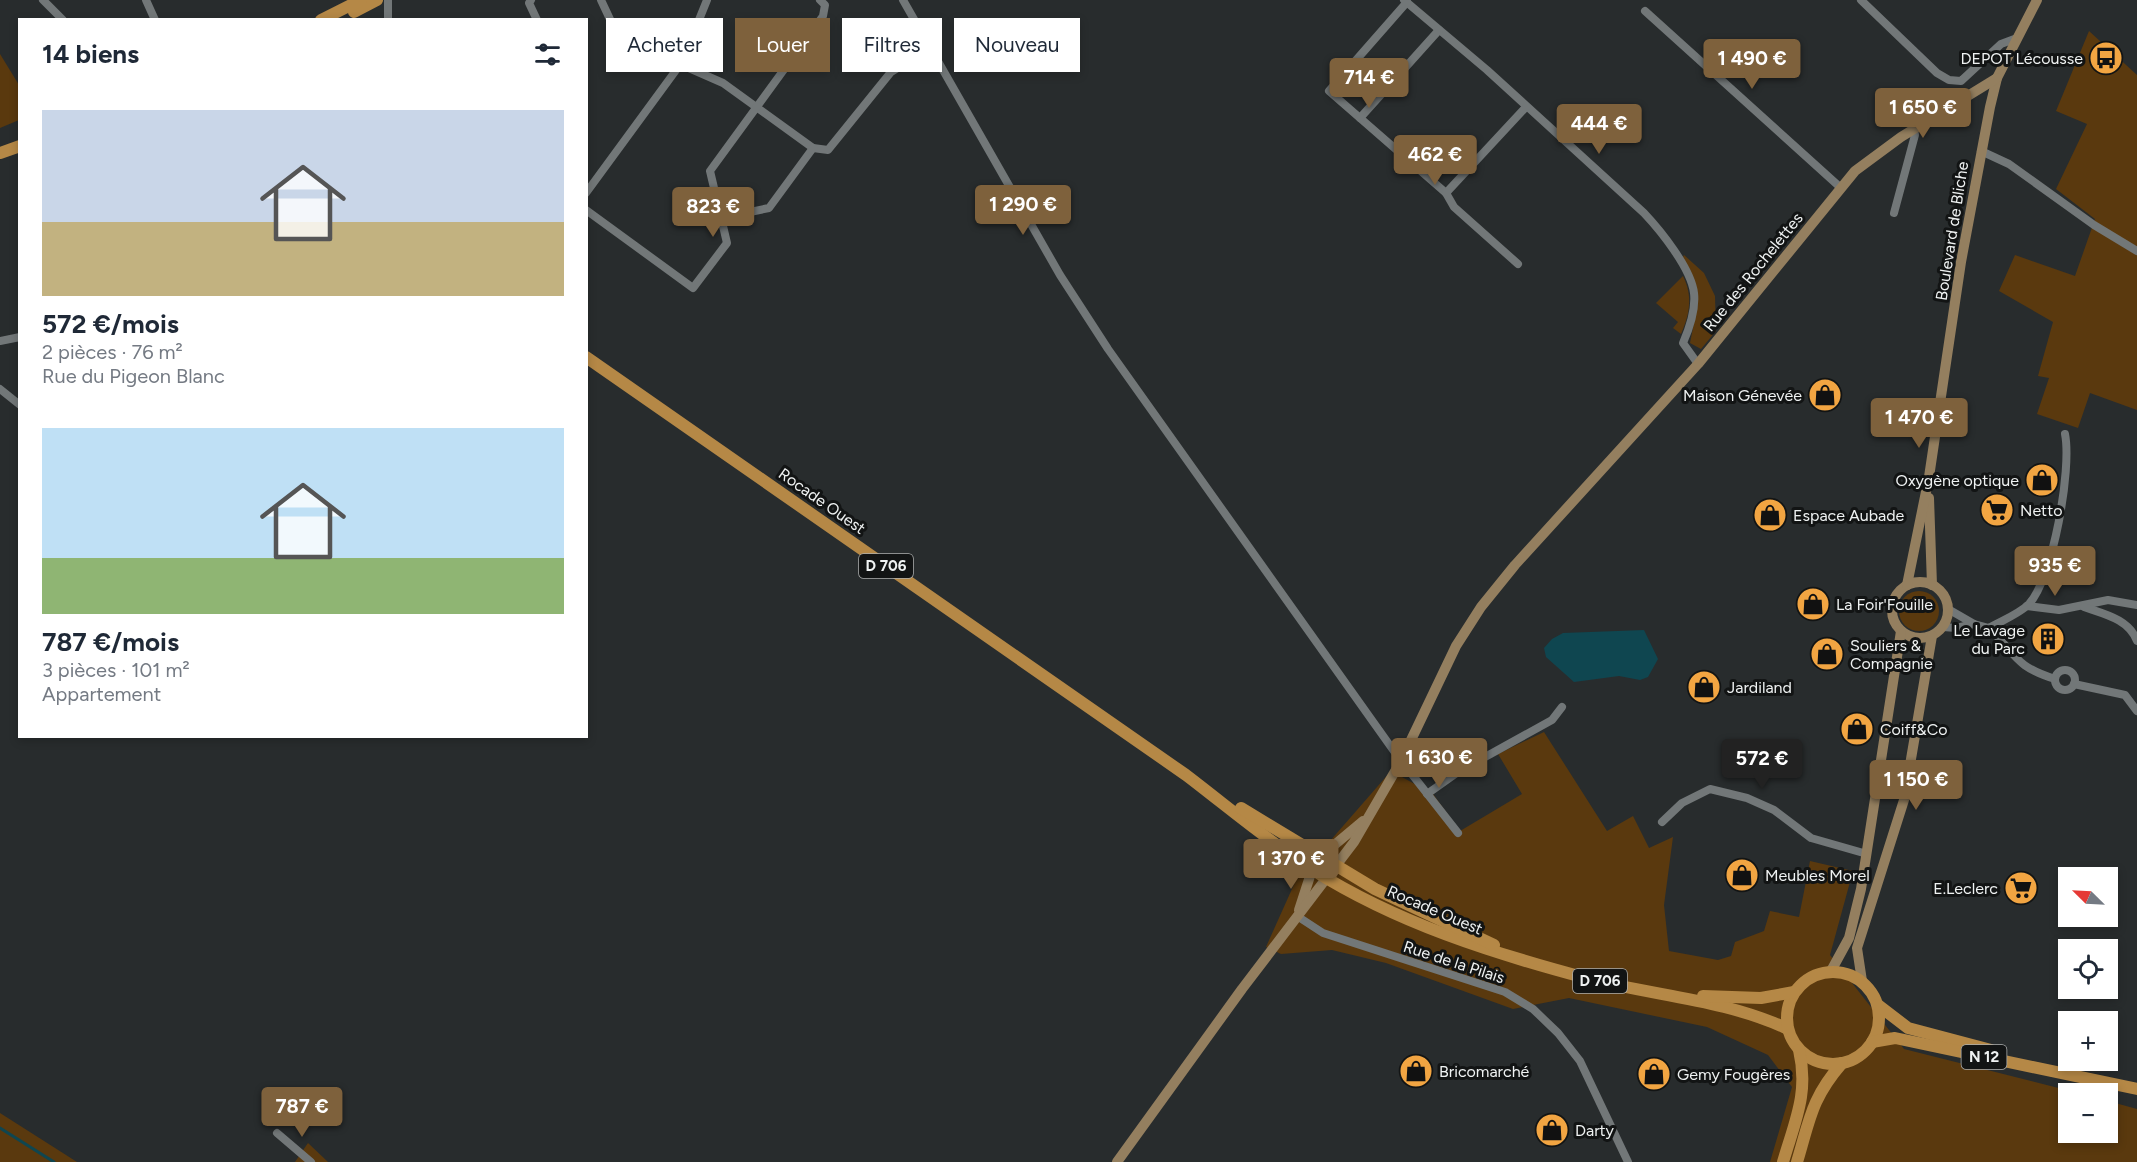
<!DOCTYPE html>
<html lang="fr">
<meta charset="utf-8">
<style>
:root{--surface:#fff;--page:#f6f6f7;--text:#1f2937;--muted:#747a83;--accent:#7e613c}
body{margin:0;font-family:Figtree,sans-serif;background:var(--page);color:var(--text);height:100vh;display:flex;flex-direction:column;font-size:22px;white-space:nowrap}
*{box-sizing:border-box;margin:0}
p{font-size:20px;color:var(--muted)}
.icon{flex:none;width:33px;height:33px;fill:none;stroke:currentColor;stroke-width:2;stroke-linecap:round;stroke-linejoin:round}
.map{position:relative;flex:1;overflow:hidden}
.drawer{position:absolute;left:18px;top:18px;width:570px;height:720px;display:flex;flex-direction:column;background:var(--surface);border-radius:0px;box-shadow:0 3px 9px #0003}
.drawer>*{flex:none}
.guide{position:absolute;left:606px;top:18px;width:570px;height:54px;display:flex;gap:12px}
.needle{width:39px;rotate:294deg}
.buttons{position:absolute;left:2058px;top:867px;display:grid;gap:12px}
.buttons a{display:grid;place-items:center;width:60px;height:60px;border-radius:0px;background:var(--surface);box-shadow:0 3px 9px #0003;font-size:30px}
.price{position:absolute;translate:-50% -51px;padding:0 14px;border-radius:6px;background:var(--accent);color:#fff;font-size:20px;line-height:39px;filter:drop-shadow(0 2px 3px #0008)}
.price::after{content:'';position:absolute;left:50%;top:36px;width:18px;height:14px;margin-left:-9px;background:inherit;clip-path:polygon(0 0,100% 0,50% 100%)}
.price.selected{background:#222;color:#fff}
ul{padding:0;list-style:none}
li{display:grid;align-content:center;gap:12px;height:318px;padding:0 24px}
li span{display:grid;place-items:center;height:186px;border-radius:0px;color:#555}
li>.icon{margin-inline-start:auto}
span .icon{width:108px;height:108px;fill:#fffc;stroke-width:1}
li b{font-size:26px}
h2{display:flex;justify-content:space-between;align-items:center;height:72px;padding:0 24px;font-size:26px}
.pill{padding:0 21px;border-radius:0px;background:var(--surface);box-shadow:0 3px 9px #0003;font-size:21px;line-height:54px}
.pill.selected{background:var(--accent);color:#fff}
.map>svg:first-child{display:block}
.grass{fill:#5a390e}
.water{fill:#0f4650}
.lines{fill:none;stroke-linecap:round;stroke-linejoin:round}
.stream{stroke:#0f4650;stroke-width:3}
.street{stroke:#727778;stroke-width:8}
.secondary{stroke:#947f5f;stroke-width:10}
.primary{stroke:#b58846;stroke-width:12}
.labels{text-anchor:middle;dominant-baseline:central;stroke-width:6;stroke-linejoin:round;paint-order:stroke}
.shield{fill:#121414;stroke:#adafaf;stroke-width:1.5}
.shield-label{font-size:15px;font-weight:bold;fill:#eff2f2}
.poi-label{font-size:16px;fill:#eff2f2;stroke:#121414;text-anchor:start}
.street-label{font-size:16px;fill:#eff2f2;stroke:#121414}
</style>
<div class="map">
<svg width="2137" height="1162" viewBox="0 0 2137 1162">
<rect width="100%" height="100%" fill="#282c2d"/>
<g class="grass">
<path d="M2089,31L2137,75V410L2090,393L2078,428L2037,414L2049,378L2038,376L2053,322L1999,291L2015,255L2075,276L2095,219L2056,189L2087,124L2056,111Z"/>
<path d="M0,54L19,85V120L0,128Z"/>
<path d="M1684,255L1704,273L1715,296L1716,331L1701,349L1690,343L1698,303L1697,290L1682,259Z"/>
<path d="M1683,276C1693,296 1690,314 1681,334L1673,328L1678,322L1656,303Z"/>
<circle cx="1919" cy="611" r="20"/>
<path d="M1544,732L1607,831L1633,816L1649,848L1673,837L1664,905L1669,951L1718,960L1731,956L1735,942L1764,931L1770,911L1799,917L1810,861L1853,871L1830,955L1904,1049L2078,1093L2068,1094V1132H2108V1101L2137,1109V1162H1770L1792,1087L1768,1055L1707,1027L1569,998L1513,1009L1386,963L1332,950L1281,954L1266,947L1296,880L1391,771L1433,794L1460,831L1522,794L1498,754Z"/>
<path d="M0,1113L77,1162H0Z"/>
<path d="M308,1143L328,1162H295Z"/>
</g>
<path class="water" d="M1644,630L1658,659L1648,677L1640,680L1619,676L1574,682L1546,657L1544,648L1552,639L1563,633Z"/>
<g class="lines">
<path class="stream" d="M0,1128L54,1162"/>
<g class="street">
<path d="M43,0L63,20"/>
<path d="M146,0L155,20"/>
<path d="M388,0V20"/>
<path d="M531,0L529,3L537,20"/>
<path d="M601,0L616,32L625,40L723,83L813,148L828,150L891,72L931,47"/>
<path d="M903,0L1060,275L1108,349L1396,754L1458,833"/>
<path d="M1404,0L1487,70L1644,213C1660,230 1691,268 1694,293C1696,310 1690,327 1683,343L1698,364"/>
<path d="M1861,0L1937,73L1949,80L1961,81L2001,44L2017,38"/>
<path d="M1407,2L1329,91L1446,193"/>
<path d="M1645,11L1841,188"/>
<path d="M1360,118L1439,30"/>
<path d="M1981,151L2009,164L2094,225L2137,251"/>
<path d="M586,193L682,62L707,0"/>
<path d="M586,210L693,288L727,243L710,171L823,16L825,5L820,0"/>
<path d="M1894,213L1915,135L1914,129"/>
<path d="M721,218L769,208L813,148"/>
<path d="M1518,264L1454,207L1446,193L1526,107"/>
<path d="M0,341L20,337"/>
<path d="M0,389L20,405"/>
<path d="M2027,606L2059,610L2108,600L2137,605"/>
<path d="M2084,607C2104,614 2129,619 2137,641"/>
<path d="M1948,609L1974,624L1989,628C2001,621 2019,614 2029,604C2053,578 2072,469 2065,434"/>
<path d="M1943,627L1956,628L1974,624"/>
<path d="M1989,628C2017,655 2014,666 2055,679"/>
<circle cx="2065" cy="680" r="10"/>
<path d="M2074,684L2125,695L2137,711"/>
<path d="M1427,794L1458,772L1552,720L1562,707"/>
<path d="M1662,822L1682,803L1710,789L1747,798L1774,810L1811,838L1867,854"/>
<path d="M1297,916L1323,933L1505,992L1533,1009L1558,1033L1580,1061L1628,1162"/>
<path d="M277,1133L311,1162"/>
</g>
<g class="secondary">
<path d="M1929,498L1932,585"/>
<circle cx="1920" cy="610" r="28"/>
<path d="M1907,585L1929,477L1961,262L1990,107L1997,78L2037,0"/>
<path d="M1299,910L1312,870L1320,857L1363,821"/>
<path d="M1831,971L1849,938L1861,889L1901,631"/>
<path d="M1862,981L1857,948L1904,800L1932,636"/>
<path d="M1117,1162L1242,989L1354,842L1401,761L1456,646L1481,607L1515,565L1698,364L1855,171L1901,137L1997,78"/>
</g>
<g class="primary">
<path d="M354,12L377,0"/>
<path d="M321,20L361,0"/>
<path d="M0,153L20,146"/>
<path d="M586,357L1186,775C1228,807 1269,842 1313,870C1397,923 1492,953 1586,978C1654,996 1724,999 1788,1029"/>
<path d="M1241,808L1375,889L1494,945"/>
<circle cx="1833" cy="1018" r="46"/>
<path d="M1703,996L1761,998L1794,992"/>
<path d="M1878,1005L1908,1028L1991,1050"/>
<path d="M1872,1042L1895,1038L2137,1089"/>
<path d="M1783,1162C1795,1121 1809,1093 1799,1050"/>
<path d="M1797,1162C1810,1119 1811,1099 1842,1063"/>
</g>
</g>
<defs>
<symbol id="bus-disc" viewBox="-11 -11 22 22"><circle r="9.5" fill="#f2a542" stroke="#121414"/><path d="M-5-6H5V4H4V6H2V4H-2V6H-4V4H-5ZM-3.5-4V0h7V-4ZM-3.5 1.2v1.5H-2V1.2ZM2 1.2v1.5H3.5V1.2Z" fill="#111"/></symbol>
<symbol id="shop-disc" viewBox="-11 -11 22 22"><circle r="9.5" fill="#f2a542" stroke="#121414"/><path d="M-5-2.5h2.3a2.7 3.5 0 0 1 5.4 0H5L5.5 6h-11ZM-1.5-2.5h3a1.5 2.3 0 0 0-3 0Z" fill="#111"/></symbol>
<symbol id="supermarket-disc" viewBox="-11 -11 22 22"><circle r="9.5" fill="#f2a542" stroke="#121414"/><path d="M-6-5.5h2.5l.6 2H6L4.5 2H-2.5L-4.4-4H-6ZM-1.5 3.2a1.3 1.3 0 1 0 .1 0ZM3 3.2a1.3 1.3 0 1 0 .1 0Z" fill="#111"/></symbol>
<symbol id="building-disc" viewBox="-11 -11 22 22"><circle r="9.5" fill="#f2a542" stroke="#121414"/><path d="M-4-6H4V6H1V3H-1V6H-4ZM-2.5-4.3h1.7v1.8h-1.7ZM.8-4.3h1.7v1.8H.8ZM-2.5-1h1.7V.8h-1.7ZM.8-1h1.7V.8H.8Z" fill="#111"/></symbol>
</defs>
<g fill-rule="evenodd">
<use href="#bus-disc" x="2087" y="39" width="38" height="38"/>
<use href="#shop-disc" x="1806" y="376" width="38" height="38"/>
<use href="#shop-disc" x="2023" y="461" width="38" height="38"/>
<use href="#supermarket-disc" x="1978" y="491" width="38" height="38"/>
<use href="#shop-disc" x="1751" y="496" width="38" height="38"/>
<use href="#shop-disc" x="1794" y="585" width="38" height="38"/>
<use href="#building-disc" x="2029" y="620" width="38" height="38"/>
<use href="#shop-disc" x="1808" y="635" width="38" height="38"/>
<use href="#shop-disc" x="1685" y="668" width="38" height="38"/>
<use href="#shop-disc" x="1838" y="710" width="38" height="38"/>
<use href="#shop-disc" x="1723" y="856" width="38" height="38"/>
<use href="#supermarket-disc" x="2002" y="869" width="38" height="38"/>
<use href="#shop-disc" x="1397" y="1052" width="38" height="38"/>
<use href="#shop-disc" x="1635" y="1055" width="38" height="38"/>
<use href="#shop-disc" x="1533" y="1111" width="38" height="38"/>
</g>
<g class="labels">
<g class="shield">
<rect x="859" y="554" width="54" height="24" rx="4.5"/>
<rect x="1573" y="969" width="54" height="24" rx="4.5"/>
<rect x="1961.5" y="1045" width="45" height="24" rx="4.5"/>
</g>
<g class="shield-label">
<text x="886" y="566">D 706</text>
<text x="1600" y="981">D 706</text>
<text x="1984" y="1057">N 12</text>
</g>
<g class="poi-label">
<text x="2083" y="58" text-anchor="end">DEPOT Lécousse</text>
<text x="1802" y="395" text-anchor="end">Maison Génevée</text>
<text x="2019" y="480" text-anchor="end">Oxygène optique</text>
<text x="2020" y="510">Netto</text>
<text x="1793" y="515">Espace Aubade</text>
<text x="1836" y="604">La Foir'Fouille</text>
<text x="2025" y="630" text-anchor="end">Le Lavage<tspan x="2025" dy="18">du Parc</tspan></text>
<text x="1850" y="645">Souliers &amp;<tspan x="1850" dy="18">Compagnie</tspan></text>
<text x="1727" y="687">Jardiland</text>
<text x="1880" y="729">Coiff&amp;Co</text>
<text x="1765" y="875">Meubles Morel</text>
<text x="1998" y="888" text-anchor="end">E.Leclerc</text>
<text x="1439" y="1071">Bricomarché</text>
<text x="1677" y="1074">Gemy Fougères</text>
<text x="1575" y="1130">Darty</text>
</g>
<g class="street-label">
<text transform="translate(1952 231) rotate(-81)">Boulevard de Bliche</text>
<text transform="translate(1753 272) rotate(-51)">Rue des Rochelettes</text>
<text transform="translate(822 501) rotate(35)">Rocade Ouest</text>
<text transform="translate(1435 910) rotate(23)">Rocade Ouest</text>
<text transform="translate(1454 962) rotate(18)">Rue de la Pilais</text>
</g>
</g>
</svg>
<div class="buttons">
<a><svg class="needle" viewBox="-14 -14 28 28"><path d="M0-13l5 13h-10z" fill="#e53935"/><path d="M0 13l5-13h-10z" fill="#747a83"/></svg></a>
<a><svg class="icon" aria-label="locate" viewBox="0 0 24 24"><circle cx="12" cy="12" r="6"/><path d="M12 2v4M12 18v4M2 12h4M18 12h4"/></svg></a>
<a>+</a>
<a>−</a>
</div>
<b class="price" style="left:1752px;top:90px">1 490 €</b>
<b class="price" style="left:1369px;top:109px">714 €</b>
<b class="price" style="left:1923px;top:139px">1 650 €</b>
<b class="price" style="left:1599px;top:155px">444 €</b>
<b class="price" style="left:1435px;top:186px">462 €</b>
<b class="price" style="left:1023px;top:236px">1 290 €</b>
<b class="price" style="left:713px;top:238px">823 €</b>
<b class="price" style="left:1919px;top:449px">1 470 €</b>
<b class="price" style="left:2055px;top:597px">935 €</b>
<b class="price" style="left:1439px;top:789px">1 630 €</b>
<b class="price selected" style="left:1762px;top:790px">572 €</b>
<b class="price" style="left:1916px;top:811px">1 150 €</b>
<b class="price" style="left:1291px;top:890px">1 370 €</b>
<b class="price" style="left:302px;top:1138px">787 €</b>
<div class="guide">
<a class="pill">Acheter</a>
<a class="pill selected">Louer</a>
<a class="pill">Filtres</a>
<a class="pill">Nouveau</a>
</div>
<section class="drawer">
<h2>14 biens<svg class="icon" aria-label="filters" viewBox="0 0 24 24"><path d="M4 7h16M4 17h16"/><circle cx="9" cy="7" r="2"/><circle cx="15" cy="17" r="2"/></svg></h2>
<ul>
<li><span style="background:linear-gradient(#c9d6e8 60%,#c2b280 0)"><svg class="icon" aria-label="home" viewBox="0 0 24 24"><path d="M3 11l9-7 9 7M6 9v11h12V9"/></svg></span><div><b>572 €/mois</b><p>2 pièces · 76 m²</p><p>Rue du Pigeon Blanc</p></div></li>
<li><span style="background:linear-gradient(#bfe0f5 70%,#8fb573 0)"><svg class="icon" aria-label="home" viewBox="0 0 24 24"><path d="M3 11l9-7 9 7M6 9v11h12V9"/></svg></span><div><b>787 €/mois</b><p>3 pièces · 101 m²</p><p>Appartement</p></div></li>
</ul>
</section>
</div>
